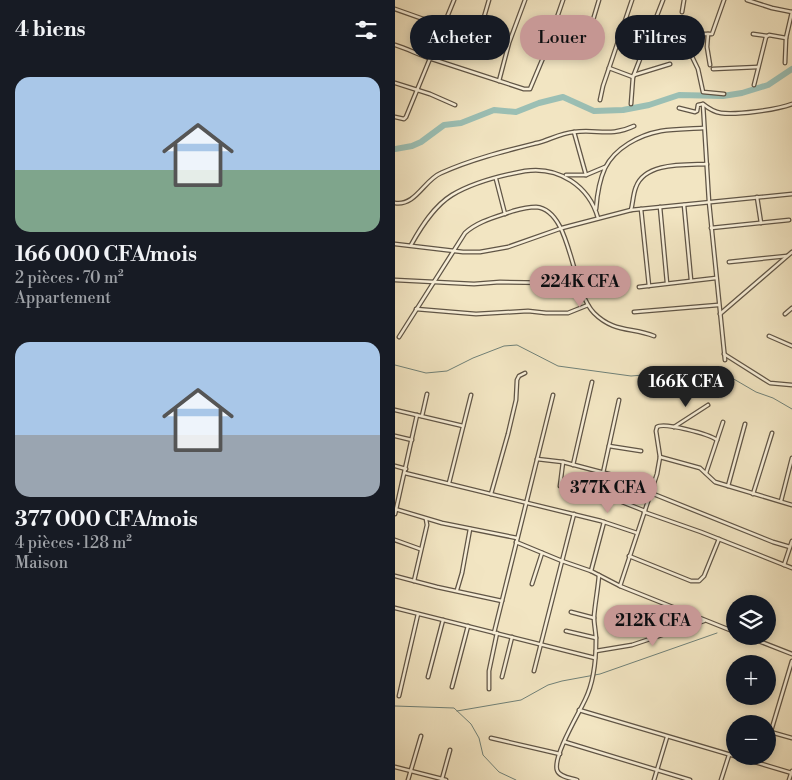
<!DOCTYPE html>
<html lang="fr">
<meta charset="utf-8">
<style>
:root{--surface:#171b24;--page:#20242c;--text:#f1f3f6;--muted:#9ea1a6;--accent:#c59692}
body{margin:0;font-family:"Libre Bodoni",serif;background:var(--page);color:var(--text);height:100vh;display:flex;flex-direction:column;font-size:19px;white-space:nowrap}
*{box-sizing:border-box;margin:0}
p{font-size:16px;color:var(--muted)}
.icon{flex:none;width:28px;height:28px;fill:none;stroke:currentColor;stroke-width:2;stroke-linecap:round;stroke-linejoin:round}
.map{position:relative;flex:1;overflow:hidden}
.sheet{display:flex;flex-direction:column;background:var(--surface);width:395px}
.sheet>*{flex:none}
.hud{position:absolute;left:15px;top:15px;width:306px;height:45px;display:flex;gap:10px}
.tools{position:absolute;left:331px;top:595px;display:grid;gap:10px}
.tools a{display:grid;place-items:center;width:50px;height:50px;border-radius:50%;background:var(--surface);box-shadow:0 2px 8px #0003;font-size:25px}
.price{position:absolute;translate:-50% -42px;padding:0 11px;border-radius:18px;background:var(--accent);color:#111;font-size:16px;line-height:32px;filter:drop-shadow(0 1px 2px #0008)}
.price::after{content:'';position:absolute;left:50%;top:30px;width:15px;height:11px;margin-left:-8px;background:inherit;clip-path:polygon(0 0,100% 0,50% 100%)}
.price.current{background:#222;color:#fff}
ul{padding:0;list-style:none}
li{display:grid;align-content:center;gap:10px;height:265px;padding:0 15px}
li span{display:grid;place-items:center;height:155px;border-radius:15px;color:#555}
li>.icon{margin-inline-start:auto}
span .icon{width:90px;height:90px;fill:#fffc;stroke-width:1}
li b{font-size:21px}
h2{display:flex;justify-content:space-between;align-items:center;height:60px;padding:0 15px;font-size:21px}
.tag{padding:0 18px;border-radius:22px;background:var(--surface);box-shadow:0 2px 8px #0003;font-size:18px;line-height:45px}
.tag.current{background:var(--accent);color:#111}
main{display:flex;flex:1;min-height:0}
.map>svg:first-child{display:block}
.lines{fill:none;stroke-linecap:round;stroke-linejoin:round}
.stream{stroke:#708178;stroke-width:1}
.river{stroke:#9bbfb4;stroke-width:6}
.minor-casing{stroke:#605546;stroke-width:5}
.minor{stroke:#f7eed7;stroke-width:2.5}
</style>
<main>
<section class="sheet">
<h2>4 biens<svg class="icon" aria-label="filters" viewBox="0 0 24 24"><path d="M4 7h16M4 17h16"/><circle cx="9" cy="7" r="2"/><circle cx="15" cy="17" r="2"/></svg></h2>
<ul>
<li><span style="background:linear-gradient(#a9c7e8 60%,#7fa58c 0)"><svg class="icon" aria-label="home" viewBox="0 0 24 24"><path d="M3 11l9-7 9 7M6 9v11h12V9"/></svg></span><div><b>166 000 CFA/mois</b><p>2 pièces · 70 m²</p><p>Appartement</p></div></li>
<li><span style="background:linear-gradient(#a9c7e8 60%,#9aa5b1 0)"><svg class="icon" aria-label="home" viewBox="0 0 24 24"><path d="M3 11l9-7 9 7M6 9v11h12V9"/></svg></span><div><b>377 000 CFA/mois</b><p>4 pièces · 128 m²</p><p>Maison</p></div></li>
</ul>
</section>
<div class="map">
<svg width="397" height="780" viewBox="0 0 397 780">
<rect width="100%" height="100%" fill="#f2e5c2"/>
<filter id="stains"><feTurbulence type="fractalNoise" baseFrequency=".004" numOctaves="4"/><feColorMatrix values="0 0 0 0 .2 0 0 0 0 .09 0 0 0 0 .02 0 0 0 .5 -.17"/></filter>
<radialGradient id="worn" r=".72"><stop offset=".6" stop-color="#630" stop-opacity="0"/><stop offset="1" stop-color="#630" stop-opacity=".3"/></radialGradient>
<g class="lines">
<g class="stream">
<path d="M0,365L31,373L52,371L78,358L109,346L122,345L163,366L236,376L261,374L315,373L337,378L361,392L378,398L397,409"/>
<path d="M0,706L59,708L76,724L84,738L88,755L104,772L121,780"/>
<path d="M62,711L126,700L153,685L167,681L205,674L322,633"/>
</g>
<path class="river" d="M0,149L17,146L26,142L49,125L66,123L99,110L121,112L144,103L168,97L199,111L228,110L254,105L284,95L328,96L347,93L373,85L397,69"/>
<defs>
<g id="minor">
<path d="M352,0L377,8L397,12"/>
<path d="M0,9L48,26"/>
<path d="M287,12L289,0"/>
<path d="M87,24L94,0"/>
<path d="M256,34L275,33L288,38L307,34H317L329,0"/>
<path d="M313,34L312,47L315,65"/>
<path d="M358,34L372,36"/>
<path d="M288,38L303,69L308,92L329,94"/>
<path d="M0,45C13,49 24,55 37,59C68,69 98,79 129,89H135L148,58L168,0"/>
<path d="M193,52L192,40L204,0"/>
<path d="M390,63L391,38L397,12"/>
<path d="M214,68L238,77"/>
<path d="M318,69L363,67"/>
<path d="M239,75L275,64"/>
<path d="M104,81L114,43L130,0"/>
<path d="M0,83L35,94L60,105"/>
<path d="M359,85L371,37L374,35L391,38"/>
<path d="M205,100L208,86L237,0"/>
<path d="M236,104L238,77L268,0"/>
<path d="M308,104L314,202L330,360"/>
<path d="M284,108L300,112L302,111L303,105L308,104C313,108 319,112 326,113C341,115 382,110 397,104"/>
<path d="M0,117L9,119L11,117L59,0"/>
<path d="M179,132L191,175"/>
<path d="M171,175H191L210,167"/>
<path d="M101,179L110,214"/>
<path d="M362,197L366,223"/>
<path d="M0,203C21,206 29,180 46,173C77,159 110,151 142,143C154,140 166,133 179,132C202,129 216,137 239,126"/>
<path d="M289,205L296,280"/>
<path d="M265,207L272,283"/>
<path d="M201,209C202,196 204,181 210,168C220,148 244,135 266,131C280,129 294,129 308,128"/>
<path d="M246,209L254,286"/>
<path d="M236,210C238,203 238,194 241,187C250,162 290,165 312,164"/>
<path d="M316,228L394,220"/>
<path d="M0,244L68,252H85L113,247L167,228L236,210L397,194"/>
<path d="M16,245C26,227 39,206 57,195C77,183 108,175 130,171C164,166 194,186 203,218"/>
<path d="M334,262L392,256"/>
<path d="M0,280L79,284L105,282L163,283L182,278"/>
<path d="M244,287L321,278"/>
<path d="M21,309L81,314L133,311L151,313H173L193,305"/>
<path d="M239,312L323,305"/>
<path d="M325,314L397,252"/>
<path d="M390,314L397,308"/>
<path d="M374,336L397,346"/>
<path d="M4,337L70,233C83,221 101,217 118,211C125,209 133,207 141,207C177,210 175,288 199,313C219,333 237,327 259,336"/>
<path d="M329,354L375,383L397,385"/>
<path d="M0,410L68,426"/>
<path d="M27,416L32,394"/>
<path d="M279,427L313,405"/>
<path d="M0,436L17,440"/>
<path d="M322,440C314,434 269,422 262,427L261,431L265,457L262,474L225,586L340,632"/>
<path d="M214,446L246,451"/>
<path d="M265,457L305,468L320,482L397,505"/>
<path d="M142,459L168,462L259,486"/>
<path d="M178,465L197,382"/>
<path d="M0,466L11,469"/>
<path d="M10,473L206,521L242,533"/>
<path d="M208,473L224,400"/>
<path d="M311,473L328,422"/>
<path d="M54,483L76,395"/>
<path d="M165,486L168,462"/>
<path d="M333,486L350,424"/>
<path d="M179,487L207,494L250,511"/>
<path d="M256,493L378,542L395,547"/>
<path d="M96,494L113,434L121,400L122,380L124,376L130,373"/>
<path d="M358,494L377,433"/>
<path d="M386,501L397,458"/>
<path d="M0,509L47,523L122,538"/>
<path d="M249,512L306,532L397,568"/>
<path d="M0,514L22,415"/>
<path d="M0,540L25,549"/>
<path d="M121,542L167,561L196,571L225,586"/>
<path d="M234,556L296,581H304L309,576L324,539"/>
<path d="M389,565L397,541"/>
<path d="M196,571L209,522"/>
<path d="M0,576L42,587L107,601"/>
<path d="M19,581L32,525L31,519"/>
<path d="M137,584L147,553"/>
<path d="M62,590L67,573L75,529"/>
<path d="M0,608L200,658"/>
<path d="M176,612L199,618"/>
<path d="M171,631L201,638"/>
<path d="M99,633L158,395"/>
<path d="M351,636L397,654"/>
<path d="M201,651L237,645L309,621"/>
<path d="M139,671L179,514"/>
<path d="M33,677L48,620"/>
<path d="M107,677L117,637"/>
<path d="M57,687L73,626"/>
<path d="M94,689V671L102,633"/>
<path d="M4,696L23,614"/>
<path d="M184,710L397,773"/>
<path d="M372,731L397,738"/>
<path d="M376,731L397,661"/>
<path d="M96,738L165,754"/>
<path d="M170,742L295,780"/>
<path d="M0,767L51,780"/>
<path d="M47,779L55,750"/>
<path d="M13,780L26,736"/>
<path d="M182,780C176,778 164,777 162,770C158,756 184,713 190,700C199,682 201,659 201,640C201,632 199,625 199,617C200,603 203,589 204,575"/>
<path d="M259,780L272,737"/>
<path d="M326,780L334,755"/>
<path d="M394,780L397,771"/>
</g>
</defs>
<use href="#minor" class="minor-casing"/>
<use href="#minor" class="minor"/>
</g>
<rect width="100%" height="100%" filter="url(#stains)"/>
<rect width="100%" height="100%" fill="url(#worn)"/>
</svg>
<div class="tools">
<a><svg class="icon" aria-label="layers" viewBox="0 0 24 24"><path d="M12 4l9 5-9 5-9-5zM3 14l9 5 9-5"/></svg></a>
<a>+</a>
<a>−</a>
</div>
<b class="price" style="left:185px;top:308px">224K CFA</b>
<b class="price current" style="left:291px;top:408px">166K CFA</b>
<b class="price" style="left:213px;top:514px">377K CFA</b>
<b class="price" style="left:258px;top:647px">212K CFA</b>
<div class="hud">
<a class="tag">Acheter</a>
<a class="tag current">Louer</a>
<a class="tag">Filtres</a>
</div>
</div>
</main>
